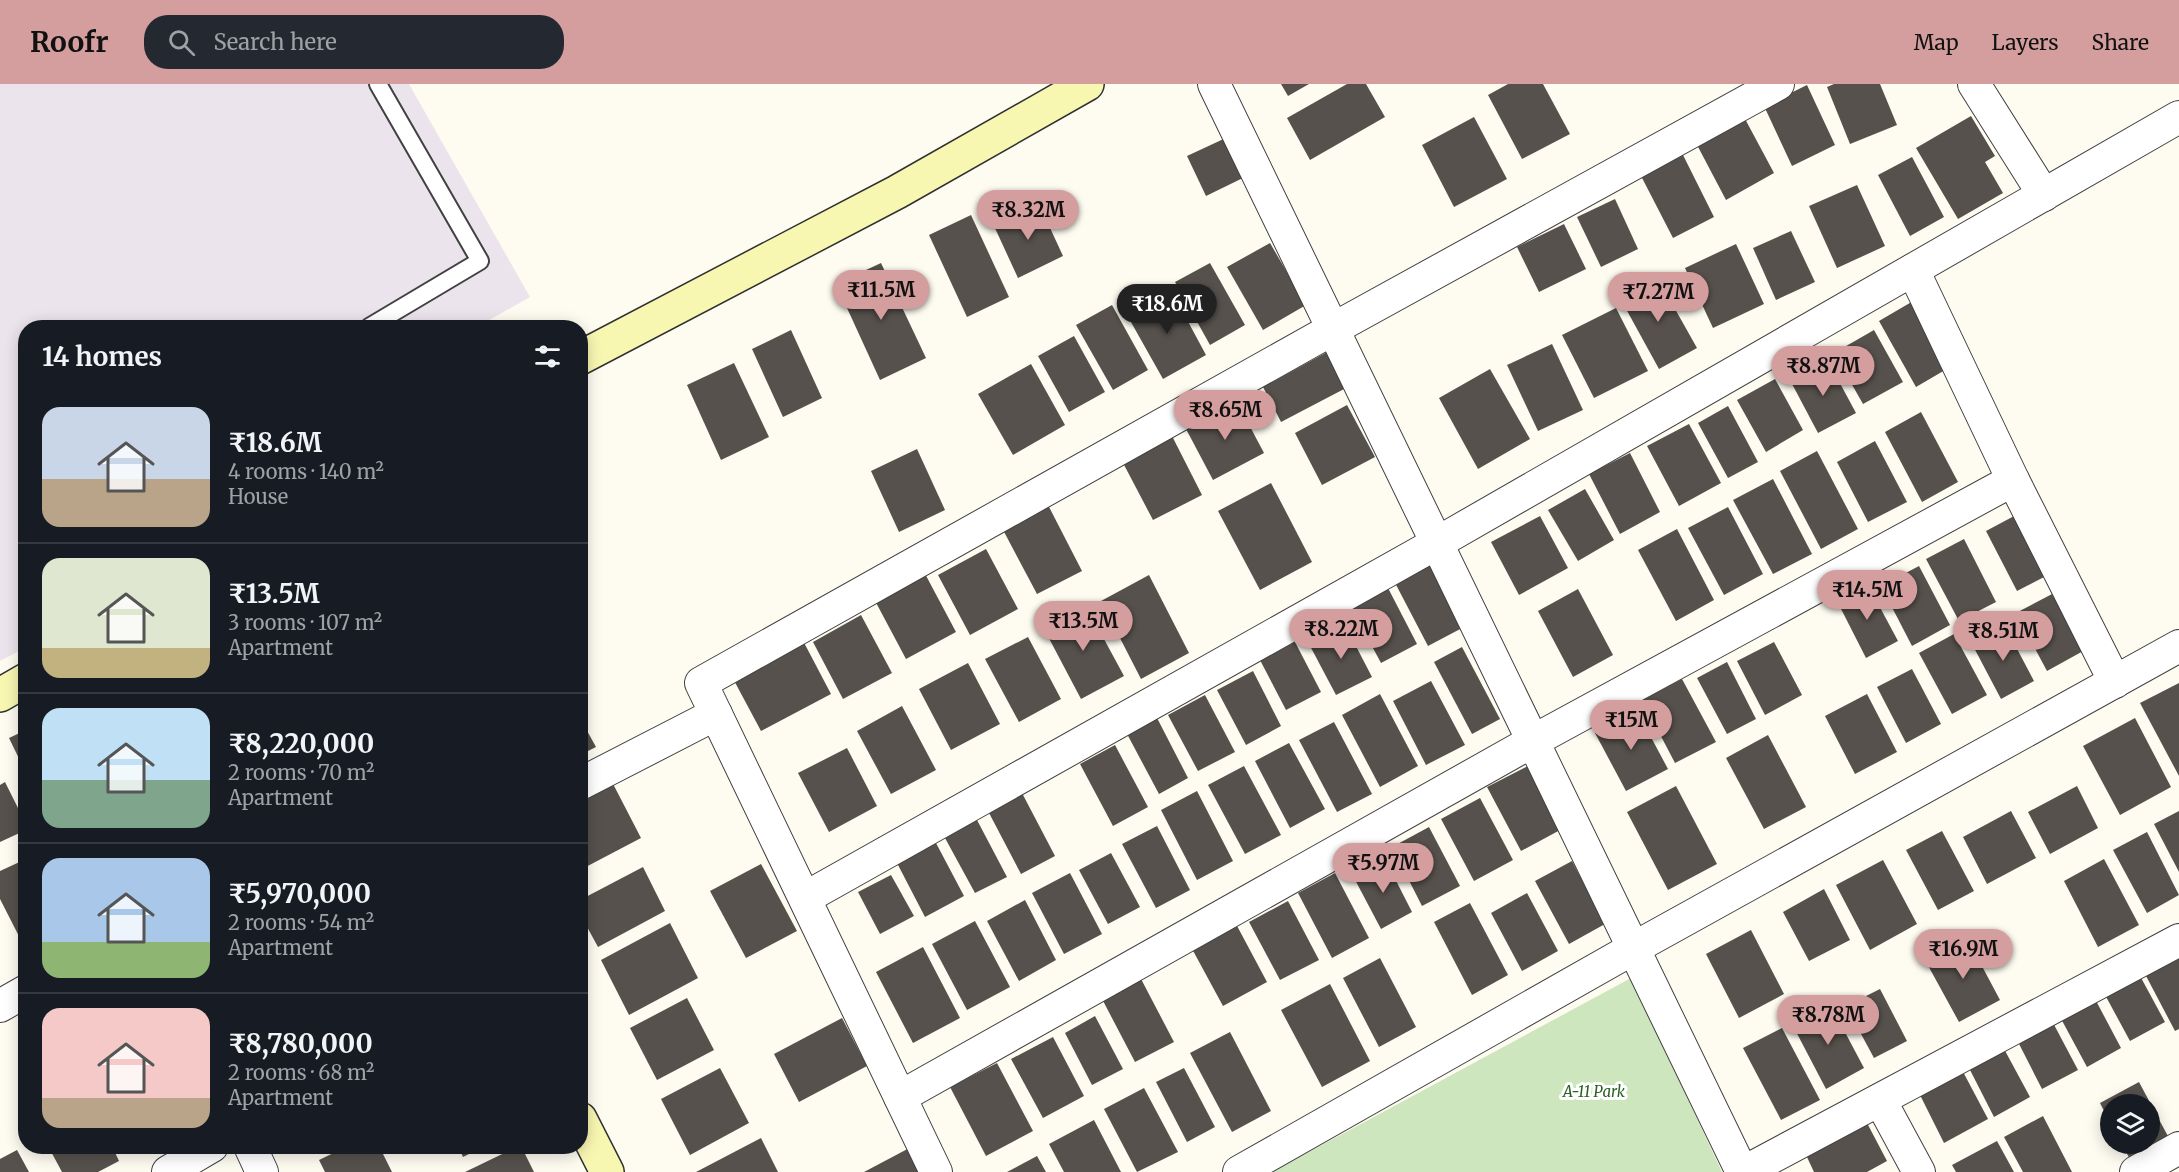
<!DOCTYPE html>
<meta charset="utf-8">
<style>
:root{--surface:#171b24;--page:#242831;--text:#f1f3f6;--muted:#9ea1a6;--line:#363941;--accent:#d59e9e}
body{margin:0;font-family:Merriweather,serif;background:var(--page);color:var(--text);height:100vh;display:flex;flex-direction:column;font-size:22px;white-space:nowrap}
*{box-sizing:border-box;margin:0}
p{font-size:20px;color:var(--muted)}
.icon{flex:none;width:33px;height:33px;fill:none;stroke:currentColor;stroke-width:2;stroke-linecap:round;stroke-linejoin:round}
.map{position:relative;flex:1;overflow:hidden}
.panel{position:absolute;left:18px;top:236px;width:570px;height:834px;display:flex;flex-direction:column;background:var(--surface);border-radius:24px;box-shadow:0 3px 15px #0003}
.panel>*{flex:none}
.controls{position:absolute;left:2100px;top:1010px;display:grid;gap:12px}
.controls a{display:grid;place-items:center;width:60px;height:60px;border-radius:50%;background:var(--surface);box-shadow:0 3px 15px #0003;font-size:30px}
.price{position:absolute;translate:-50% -51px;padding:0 14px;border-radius:21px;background:var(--accent);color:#111;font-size:20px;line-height:39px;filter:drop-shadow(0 2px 3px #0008)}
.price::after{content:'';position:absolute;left:50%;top:36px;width:18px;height:14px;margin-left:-9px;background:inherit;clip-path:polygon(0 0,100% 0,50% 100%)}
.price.selected{background:#222;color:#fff}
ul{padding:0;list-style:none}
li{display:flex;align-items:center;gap:18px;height:150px;padding:0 24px}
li+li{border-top:2px solid var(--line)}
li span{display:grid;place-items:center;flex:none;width:168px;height:120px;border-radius:18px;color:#555}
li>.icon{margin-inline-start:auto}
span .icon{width:72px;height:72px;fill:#fffc;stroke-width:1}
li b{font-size:26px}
h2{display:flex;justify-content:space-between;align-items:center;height:72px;padding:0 24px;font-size:26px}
header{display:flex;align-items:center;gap:36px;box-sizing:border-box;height:84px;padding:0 30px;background:var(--accent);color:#111}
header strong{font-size:28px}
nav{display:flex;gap:33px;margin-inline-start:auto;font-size:21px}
.search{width:420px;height:54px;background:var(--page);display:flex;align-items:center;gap:15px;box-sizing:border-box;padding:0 21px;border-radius:24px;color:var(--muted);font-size:22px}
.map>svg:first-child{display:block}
.industrial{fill:#ece4ec}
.green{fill:#cee6bd}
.building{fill:#56514c}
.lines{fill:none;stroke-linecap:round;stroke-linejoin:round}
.lane-casing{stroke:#414141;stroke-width:20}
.street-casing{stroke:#414141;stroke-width:34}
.secondary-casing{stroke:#303030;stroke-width:36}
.lane{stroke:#fff;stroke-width:16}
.street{stroke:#fff;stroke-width:32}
.secondary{stroke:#f8f7b2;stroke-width:33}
.labels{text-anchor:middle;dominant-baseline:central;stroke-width:6;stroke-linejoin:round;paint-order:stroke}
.park-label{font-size:15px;font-style:italic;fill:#2b6124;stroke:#fff}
</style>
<header>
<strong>Roofr</strong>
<div class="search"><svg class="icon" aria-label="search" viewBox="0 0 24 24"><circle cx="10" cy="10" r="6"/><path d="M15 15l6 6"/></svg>Search here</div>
<nav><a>Map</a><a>Layers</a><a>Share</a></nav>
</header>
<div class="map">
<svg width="2179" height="1088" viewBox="0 0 2179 1088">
<rect width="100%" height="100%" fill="#fefcf1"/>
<path class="industrial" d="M0,0H409L530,213L477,243H26L25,564L0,577Z"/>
<path class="green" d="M1631,894L1722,1088H1272Z"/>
<g class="building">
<path d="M1281,0H1309L1288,12Z"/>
<path d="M1347,0H1366L1385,33L1310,76L1287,34Z"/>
<path d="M1508,0H1543L1570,50L1522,75L1488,11Z"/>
<path d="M1834,0H1880L1897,41L1850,60L1827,3Z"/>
<path d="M1807,1L1835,61L1792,82L1764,22Z"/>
<path d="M1971,32L1995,72L1985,78L2003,109L1958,135L1916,64Z"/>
<path d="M1474,33L1507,95L1454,123L1422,61Z"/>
<path d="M1744,33L1774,89L1726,116L1696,59Z"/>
<path d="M1230,52L1249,91L1206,112L1187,72Z"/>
<path d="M1682,69L1714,133L1673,154L1640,90Z"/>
<path d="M1912,73L1944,133L1910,152L1878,91Z"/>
<path d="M1857,101L1885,162L1837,184L1809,122Z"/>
<path d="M1615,115L1638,165L1601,183L1577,133Z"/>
<path d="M1039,120L1063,172L1018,194L994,142Z"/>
<path d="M971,131L1009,213L967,233L929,151Z"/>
<path d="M1564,140L1586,185L1539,208L1517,163Z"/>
<path d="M1791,147L1815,198L1776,216L1753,164Z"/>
<path d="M1270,159L1306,221L1263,246L1227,183Z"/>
<path d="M1736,160L1764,220L1713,244L1685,184Z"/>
<path d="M881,179L926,274L880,296L836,200Z"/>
<path d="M1210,179L1245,241L1210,261L1175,198Z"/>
<path d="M1657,193L1697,264L1659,285L1620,214Z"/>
<path d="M1171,206L1206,271L1163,295L1127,231Z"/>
<path d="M1920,213L1957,279L1916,303L1879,237Z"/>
<path d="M1112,221L1148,286L1113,306L1076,241Z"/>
<path d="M1616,224L1648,287L1594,314L1562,251Z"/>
<path d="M791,246L822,314L783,333L752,265Z"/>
<path d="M1874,246L1903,298L1863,320L1834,269Z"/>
<path d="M1074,252L1105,308L1069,328L1038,272Z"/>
<path d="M1552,260L1583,326L1538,347L1507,281Z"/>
<path d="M1327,268L1346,304L1281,338L1263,303Z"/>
<path d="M1828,277L1856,329L1818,349L1791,298Z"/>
<path d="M734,279L769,353L721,376L687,301Z"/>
<path d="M1031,280L1065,341L1013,371L978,310Z"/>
<path d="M1490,285L1530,355L1478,385L1439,314Z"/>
<path d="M1775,295L1803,346L1766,368L1737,316Z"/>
<path d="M1237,318L1264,369L1213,396L1186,345Z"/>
<path d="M1347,321L1375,373L1322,401L1295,349Z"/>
<path d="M1728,322L1758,378L1728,394L1698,339Z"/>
<path d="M1921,328L1958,398L1922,418L1885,348Z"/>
<path d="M1689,340L1721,399L1679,422L1647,362Z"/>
<path d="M1171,350L1202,411L1153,436L1122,377Z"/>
<path d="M1875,357L1907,418L1868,438L1837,378Z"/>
<path d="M917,365L945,426L899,448L871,387Z"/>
<path d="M1817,367L1858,445L1821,465L1780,387Z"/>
<path d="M1630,369L1660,428L1620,450L1589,390Z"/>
<path d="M1773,395L1812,470L1773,490L1733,416Z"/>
<path d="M1271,399L1312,478L1260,506L1218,427Z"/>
<path d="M1585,405L1614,456L1578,477L1548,426Z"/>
<path d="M1047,419L1082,487L1037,510L1002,444Z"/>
<path d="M1728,423L1763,490L1724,511L1688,444Z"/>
<path d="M2016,431L2048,491L2017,507L1986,447Z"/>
<path d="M1540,432L1568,484L1519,511L1491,458Z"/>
<path d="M1677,445L1714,516L1676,537L1638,466Z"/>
<path d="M1964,455L1996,518L1959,537L1926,475Z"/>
<path d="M986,465L1018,525L970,551L938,491Z"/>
<path d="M1428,476L1464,543L1428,562L1393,495Z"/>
<path d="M1919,482L1950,541L1912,562L1881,502Z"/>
<path d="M923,486L956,548L906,575L873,513Z"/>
<path d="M1149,491L1189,569L1141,595L1101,517Z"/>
<path d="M1868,501L1898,557L1866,574L1837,517Z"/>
<path d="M1388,504L1417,560L1381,579L1351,523Z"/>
<path d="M1578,505L1613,571L1573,593L1538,527Z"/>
<path d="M2054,509L2085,566L2047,587L2016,529Z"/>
<path d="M1085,520L1124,592L1081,615L1043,543Z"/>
<path d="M861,531L892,589L843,615L813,558Z"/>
<path d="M1345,541L1372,593L1336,611L1309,560Z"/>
<path d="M2005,542L2034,597L2001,615L1972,560Z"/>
<path d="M1954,550L1987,611L1952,630L1919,569Z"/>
<path d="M800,551L831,610L761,647L730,589Z"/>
<path d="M1028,553L1061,615L1019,638L985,575Z"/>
<path d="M1295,558L1321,608L1286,626L1260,576Z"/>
<path d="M1774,558L1802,611L1765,631L1737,577Z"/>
<path d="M1462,563L1500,635L1472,650L1434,578Z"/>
<path d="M1727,578L1756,635L1727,650L1697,594Z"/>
<path d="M968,579L1000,640L951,666L919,605Z"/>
<path d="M1912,585L1941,640L1906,659L1877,603Z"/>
<path d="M1253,587L1281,642L1246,661L1217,606Z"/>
<path d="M1682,595L1716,658L1675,679L1642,616Z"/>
<path d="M1431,597L1465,661L1426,681L1393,617Z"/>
<path d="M2179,599V692L2140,619Z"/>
<path d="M1380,610L1418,682L1380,703L1342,631Z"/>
<path d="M1867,610L1897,668L1855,690L1825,632Z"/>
<path d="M1205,611L1235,668L1198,687L1168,631Z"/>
<path d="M902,622L936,686L891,710L857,647Z"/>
<path d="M1637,627L1668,685L1626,707L1595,649Z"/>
<path d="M1156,632L1188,694L1159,710L1126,648Z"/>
<path d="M580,634L596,663L580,671Z"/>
<path d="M2135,634L2171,703L2120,731L2083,662Z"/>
<path d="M1334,638L1372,710L1337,728L1299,656Z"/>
<path d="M26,646V689L9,654Z"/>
<path d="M1768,651L1806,723L1764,745L1726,674Z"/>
<path d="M1289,659L1325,725L1290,744L1255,677Z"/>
<path d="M1115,661L1148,723L1113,742L1080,680Z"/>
<path d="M847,664L877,722L829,748L798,689Z"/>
<path d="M1244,682L1281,751L1245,770L1208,701Z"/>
<path d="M1528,682L1562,745L1521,767L1487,703Z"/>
<path d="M610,694L641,754L580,786V710Z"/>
<path d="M5,698L26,740V746L0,758V701Z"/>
<path d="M1676,702L1717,780L1668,806L1627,728Z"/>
<path d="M2077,702L2098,744L2050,770L2028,728Z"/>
<path d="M1197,707L1233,777L1197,796L1161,726Z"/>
<path d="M1022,709L1055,772L1021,790L988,727Z"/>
<path d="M1480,714L1513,776L1474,797L1441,735Z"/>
<path d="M2011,727L2036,774L1987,800L1963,753Z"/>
<path d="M2179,727V788L2154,740Z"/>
<path d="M977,736L1007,793L975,809L945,754Z"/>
<path d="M1157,742L1190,806L1156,824L1122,760Z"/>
<path d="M1429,743L1460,802L1422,822L1392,763Z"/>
<path d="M1942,747L1974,807L1938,826L1906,766Z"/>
<path d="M2147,748L2179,811L2147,829L2113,766Z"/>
<path d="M936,759L964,812L925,833L897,779Z"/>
<path d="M1111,769L1140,823L1108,840L1079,786Z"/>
<path d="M26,775V866L0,815V787Z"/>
<path d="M1385,775L1412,828L1381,845L1353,792Z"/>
<path d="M2104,775L2139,841L2098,863L2064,797Z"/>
<path d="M1883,776L1917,840L1870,866L1836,801Z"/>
<path d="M1572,777L1605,840L1569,860L1535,797Z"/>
<path d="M761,780L797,847L746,874L710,807Z"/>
<path d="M643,783L665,827L598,863L580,830V816Z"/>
<path d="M1070,789L1102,850L1064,870L1032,809Z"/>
<path d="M1335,789L1369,854L1332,874L1298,809Z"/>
<path d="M891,791L914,832L880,850L858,808Z"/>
<path d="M1824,805L1850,856L1809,877L1783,828Z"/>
<path d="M1527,809L1558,867L1522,887L1491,829Z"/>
<path d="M1025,816L1056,876L1019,897L987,837Z"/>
<path d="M1288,817L1319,876L1280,896L1249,838Z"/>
<path d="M1470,819L1508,891L1472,911L1434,838Z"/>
<path d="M975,837L1010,903L967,926L932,860Z"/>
<path d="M670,839L698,894L629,931L601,876Z"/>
<path d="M1236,840L1267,898L1223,922L1191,863Z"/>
<path d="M1751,846L1784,910L1739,934L1706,870Z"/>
<path d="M1967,854L2000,916L1959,938L1925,876Z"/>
<path d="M923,863L960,934L913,959L876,888Z"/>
<path d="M2179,871V945L2175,947L2145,890Z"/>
<path d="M1380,874L1416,943L1379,963L1343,894Z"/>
<path d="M2139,890L2165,938L2130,957L2104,909Z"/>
<path d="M1140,893L1174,958L1135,978L1101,913Z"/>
<path d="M1330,900L1370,977L1322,1003L1281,926Z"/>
<path d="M1880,905L1907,957L1874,974L1846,922Z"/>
<path d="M2094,913L2121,964L2087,983L2059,931Z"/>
<path d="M687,914L714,966L657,996L630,944Z"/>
<path d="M1830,920L1864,984L1826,1005L1792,940Z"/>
<path d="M1095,932L1123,985L1092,1001L1065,949Z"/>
<path d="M842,934L867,982L799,1018L774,970Z"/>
<path d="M2051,935L2078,986L2042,1005L2016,954Z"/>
<path d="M1782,944L1820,1016L1781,1036L1743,964Z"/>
<path d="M1230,948L1271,1027L1232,1048L1190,969Z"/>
<path d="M1053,953L1084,1012L1043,1034L1011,975Z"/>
<path d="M2003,963L2030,1013L1994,1033L1968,982Z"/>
<path d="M997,979L1033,1047L986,1072L950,1003Z"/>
<path d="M720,984L749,1039L690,1071L661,1015Z"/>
<path d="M1184,984L1215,1043L1187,1058L1156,998Z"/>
<path d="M1961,984L1988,1035L1944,1059L1918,1007Z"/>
<path d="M2139,998L2170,1056L2131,1077L2121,1059H2150V1020H2110V1039L2100,1019Z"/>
<path d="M1144,1004L1178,1068L1137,1088L1104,1025Z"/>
<path d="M2043,1032L2072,1088H2023L2004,1053Z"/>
<path d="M1094,1036L1121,1088H1064L1049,1060Z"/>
<path d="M1867,1039L1887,1077L1867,1088H1814L1806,1071Z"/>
<path d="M761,1054L778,1088H696Z"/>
<path d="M1997,1057L2014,1088H1956L1952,1081Z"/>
<path d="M915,1061L929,1088H864Z"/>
<path d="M48,1062H112L119,1077L98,1088H62Z"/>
<path d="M301,1062H321L305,1070Z"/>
<path d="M348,1062H379L392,1088H325L319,1076Z"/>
<path d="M458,1062H485L463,1073Z"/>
<path d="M519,1062H521L534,1088H465Z"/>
<path d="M17,1066L29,1088H0V1075Z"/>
<path d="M1037,1072L1046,1088H1007Z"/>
</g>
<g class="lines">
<defs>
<path id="lane" d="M369,243L480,177L378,0"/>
<g id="street">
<path d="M1214,0L1742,1088"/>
<path d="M1974,0L2044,111"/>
<path d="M1913,186L2013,396"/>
<path d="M580,700L716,630"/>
<path d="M805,814L1437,459L2179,33"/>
<path d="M0,922L26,907"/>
<path d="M900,1013L1533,657L2013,396L2115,598"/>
<path d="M1880,1016L1919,1088"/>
<path d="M250,1062L262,1088"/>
<path d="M168,1088L212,1062"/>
<path d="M936,1088L701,599L1333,245L1778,0"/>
<path d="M1239,1088L1634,864L2179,562"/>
<path d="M1744,1088L2179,856"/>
<path d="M2136,1088L2179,1064"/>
</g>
<g id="secondary">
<path d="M580,274L897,108L1087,0"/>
<path d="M0,611L26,596"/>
<path d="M580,1035L607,1088"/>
</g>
</defs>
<use href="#lane" class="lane-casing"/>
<use href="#street" class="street-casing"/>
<use href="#secondary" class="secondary-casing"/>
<use href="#lane" class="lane"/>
<use href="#street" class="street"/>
<use href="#secondary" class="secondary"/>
</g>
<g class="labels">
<g class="park-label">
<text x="1594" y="1007">A-11 Park</text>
</g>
</g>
</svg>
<div class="controls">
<a><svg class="icon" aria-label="layers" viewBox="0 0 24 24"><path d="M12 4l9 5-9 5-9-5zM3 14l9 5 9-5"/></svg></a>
</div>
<b class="price" style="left:1028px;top:157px">₹8.32M</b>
<b class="price" style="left:881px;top:237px">₹11.5M</b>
<b class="price" style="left:1658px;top:239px">₹7.27M</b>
<b class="price selected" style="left:1167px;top:251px">₹18.6M</b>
<b class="price" style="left:1823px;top:313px">₹8.87M</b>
<b class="price" style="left:1225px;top:357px">₹8.65M</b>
<b class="price" style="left:1867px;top:537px">₹14.5M</b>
<b class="price" style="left:1083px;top:568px">₹13.5M</b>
<b class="price" style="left:1341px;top:576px">₹8.22M</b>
<b class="price" style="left:2003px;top:578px">₹8.51M</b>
<b class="price" style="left:1631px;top:667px">₹15M</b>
<b class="price" style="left:1383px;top:810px">₹5.97M</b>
<b class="price" style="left:1963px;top:896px">₹16.9M</b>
<b class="price" style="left:1828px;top:962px">₹8.78M</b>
<section class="panel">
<h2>14 homes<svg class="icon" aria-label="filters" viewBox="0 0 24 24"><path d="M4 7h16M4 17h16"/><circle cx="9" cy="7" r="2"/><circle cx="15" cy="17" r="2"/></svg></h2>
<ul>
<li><span style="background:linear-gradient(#c9d6e8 60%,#b9a48a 0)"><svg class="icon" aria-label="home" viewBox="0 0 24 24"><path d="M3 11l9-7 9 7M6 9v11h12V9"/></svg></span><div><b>₹18.6M</b><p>4 rooms · 140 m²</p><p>House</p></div></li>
<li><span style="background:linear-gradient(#dfe7d0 75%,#c2b280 0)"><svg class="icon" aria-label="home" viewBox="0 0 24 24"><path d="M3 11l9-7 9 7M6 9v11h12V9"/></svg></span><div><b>₹13.5M</b><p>3 rooms · 107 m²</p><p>Apartment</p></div></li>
<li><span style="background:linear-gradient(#bfe0f5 60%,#7fa58c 0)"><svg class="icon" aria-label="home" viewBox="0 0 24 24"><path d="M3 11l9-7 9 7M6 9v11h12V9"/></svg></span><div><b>₹8,220,000</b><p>2 rooms · 70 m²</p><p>Apartment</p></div></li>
<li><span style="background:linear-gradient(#a9c7e8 70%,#8fb573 0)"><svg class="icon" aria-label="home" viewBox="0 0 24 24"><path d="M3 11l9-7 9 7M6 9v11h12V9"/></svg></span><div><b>₹5,970,000</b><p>2 rooms · 54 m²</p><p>Apartment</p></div></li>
<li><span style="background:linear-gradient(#f6c9c9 75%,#b9a48a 0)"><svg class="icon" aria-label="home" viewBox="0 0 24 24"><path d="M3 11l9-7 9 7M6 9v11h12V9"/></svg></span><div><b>₹8,780,000</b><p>2 rooms · 68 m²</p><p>Apartment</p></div></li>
</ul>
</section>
</div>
